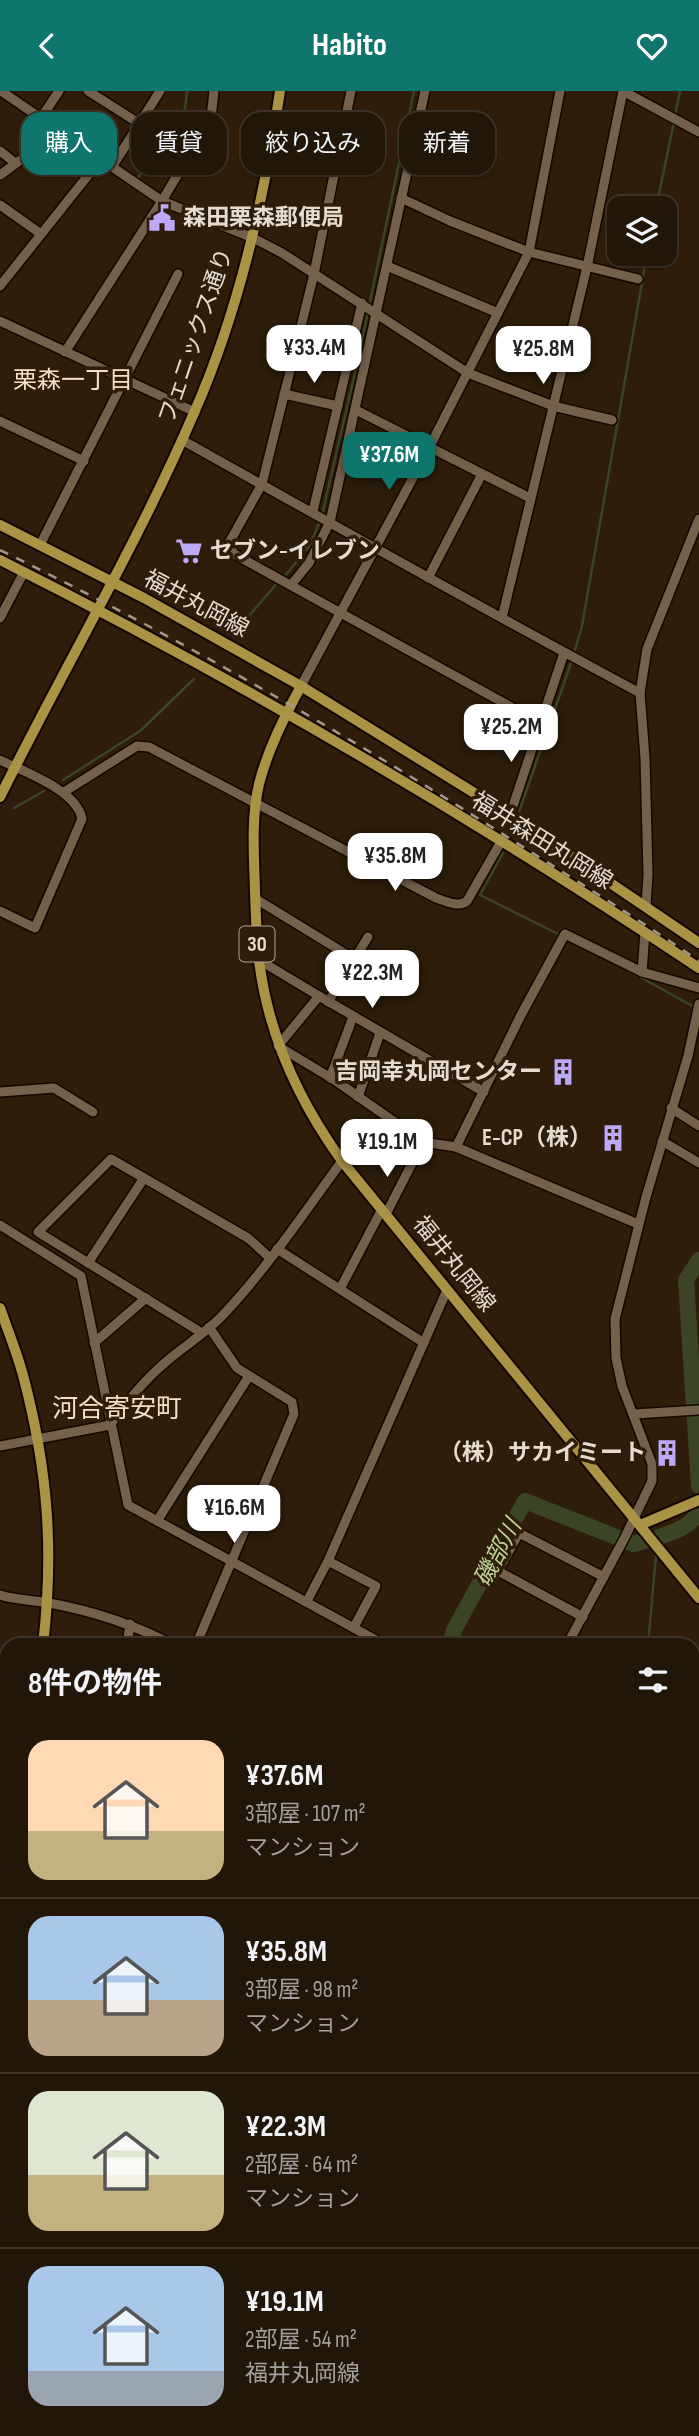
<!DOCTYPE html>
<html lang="ja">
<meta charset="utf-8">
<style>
:root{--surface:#221608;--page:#2a1f12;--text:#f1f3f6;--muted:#a29f9c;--line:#3f3529;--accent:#0f766e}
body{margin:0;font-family:"Sofia Sans Condensed","Noto Sans JP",sans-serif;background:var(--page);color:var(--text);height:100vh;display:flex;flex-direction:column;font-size:26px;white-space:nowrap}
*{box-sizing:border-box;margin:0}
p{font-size:23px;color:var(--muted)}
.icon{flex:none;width:38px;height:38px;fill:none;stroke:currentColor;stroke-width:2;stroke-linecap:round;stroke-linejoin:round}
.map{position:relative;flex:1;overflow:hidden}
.sheet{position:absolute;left:0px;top:1547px;width:700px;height:798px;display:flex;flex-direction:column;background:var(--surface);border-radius:21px 21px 0 0;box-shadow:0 2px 5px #0004,0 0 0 2px var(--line)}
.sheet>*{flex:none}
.hud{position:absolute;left:21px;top:21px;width:658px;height:63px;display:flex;gap:14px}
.controls{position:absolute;left:607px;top:105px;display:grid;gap:14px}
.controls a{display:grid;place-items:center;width:70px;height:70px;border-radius:14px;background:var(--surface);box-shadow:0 2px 5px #0004,0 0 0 2px var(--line);font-size:35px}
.price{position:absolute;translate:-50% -60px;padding:0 16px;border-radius:14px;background:#fff;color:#222;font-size:23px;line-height:46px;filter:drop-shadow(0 2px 4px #0008)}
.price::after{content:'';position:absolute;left:50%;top:42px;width:21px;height:16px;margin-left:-10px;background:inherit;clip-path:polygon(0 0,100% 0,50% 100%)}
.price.selected{background:var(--accent);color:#fff}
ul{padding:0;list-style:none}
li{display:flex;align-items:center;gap:21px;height:175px;padding:0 28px}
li+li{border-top:2px solid var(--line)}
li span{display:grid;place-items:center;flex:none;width:196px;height:140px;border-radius:21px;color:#555}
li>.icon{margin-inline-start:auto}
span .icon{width:84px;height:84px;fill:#fffc;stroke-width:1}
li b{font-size:30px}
h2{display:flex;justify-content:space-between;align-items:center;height:84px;padding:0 28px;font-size:30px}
.pill{padding:0 24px;border-radius:21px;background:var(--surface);box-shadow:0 2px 5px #0004,0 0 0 2px var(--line);font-size:24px;line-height:63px}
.pill.selected{background:var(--accent);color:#fff}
header{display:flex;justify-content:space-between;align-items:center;height:91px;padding:0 28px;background:var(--accent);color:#fff;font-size:32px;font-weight:700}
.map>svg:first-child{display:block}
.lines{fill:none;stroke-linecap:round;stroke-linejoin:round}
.stream{stroke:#3b4526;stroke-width:2.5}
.river{stroke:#3b4526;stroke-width:16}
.minor-casing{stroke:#150700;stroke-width:12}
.major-casing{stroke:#150700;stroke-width:14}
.minor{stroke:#74614c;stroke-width:9}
.major{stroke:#aa9345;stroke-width:10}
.rail{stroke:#a59889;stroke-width:2.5;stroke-dasharray:9 9;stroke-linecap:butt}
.labels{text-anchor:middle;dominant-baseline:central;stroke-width:7;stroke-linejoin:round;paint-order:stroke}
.shield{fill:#2d1d0a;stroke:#aea294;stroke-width:2}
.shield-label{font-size:21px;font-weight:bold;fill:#e6dbcf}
.poi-label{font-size:23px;font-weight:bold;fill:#e6dbcf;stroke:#2d1d0a;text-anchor:end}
.street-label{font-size:23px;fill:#e6dbcf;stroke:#2d1d0a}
.neighbourhood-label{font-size:24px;fill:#f5dfc7;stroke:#2d1d0a}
.water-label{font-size:24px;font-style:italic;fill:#bdd196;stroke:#2d1d0a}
.quarter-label{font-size:26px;fill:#f5dfc7;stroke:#2d1d0a}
</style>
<header><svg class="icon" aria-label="back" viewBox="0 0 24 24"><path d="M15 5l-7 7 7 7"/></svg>Habito<svg class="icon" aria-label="heart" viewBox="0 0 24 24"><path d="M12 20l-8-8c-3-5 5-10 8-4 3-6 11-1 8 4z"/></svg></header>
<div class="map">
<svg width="699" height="2345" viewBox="0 0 699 2345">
<rect width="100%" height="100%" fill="#2d1d0a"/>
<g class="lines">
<g class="stream">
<path d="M675,25L680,0"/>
<path d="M137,88L185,18L187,0"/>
<path d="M656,117L674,31"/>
<path d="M322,424L357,273L414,0"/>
<path d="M284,486L310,454L320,430"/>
<path d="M235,541L279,490"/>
<path d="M574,562L582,535L647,163"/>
<path d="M63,689L140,640L194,588"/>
<path d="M14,717L44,700"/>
<path d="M519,721L572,569"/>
<path d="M503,762L480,804L560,844"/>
<path d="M613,871L696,917"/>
<path d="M648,1554L656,1464"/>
<path d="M693,2157L699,2153"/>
<path d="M693,2201L699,2191"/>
<path d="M258,2345L262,2338"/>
<path d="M576,2345L581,2338"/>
</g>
<g class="river">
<path d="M699,1395L686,1189L699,1169"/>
<path d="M659,1446C675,1440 691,1436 699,1420"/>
<path d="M450,1554L454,1539L525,1410L634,1453L645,1450"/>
<path d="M0,1780L7,1783"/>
</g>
<defs>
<g id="minor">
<path d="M1,0L162,110L253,147L282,162L468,282L553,315L612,329"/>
<path d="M88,0L140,33"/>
<path d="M351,0L314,183L262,393L229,452L234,463L540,632"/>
<path d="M41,27L59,0"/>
<path d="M0,60L14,71"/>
<path d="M112,76L160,0"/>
<path d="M0,84L60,40"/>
<path d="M401,107L450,130L529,161L638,188"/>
<path d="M0,114L41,143"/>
<path d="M387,175L498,222"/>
<path d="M0,195L101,68"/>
<path d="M0,230L195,321"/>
<path d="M65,261L162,110L211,27L214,0"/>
<path d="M284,303L338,315"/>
<path d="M356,319L530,407"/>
<path d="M0,330L84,370"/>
<path d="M182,349C334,434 486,520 640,602"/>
<path d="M313,420L362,212"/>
<path d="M40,454L178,183"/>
<path d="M428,487L482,383"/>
<path d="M291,494L309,472L330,431L425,0"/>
<path d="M0,527L24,481"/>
<path d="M502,527L587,176L623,0L699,41"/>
<path d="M301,595L429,357L529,161L560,0"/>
<path d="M0,669C24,681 77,699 82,728L35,837L0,820"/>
<path d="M64,701L137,655L149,656L436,807C445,810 459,817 467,810L502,749"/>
<path d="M510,724L564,562"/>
<path d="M256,808L354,868"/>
<path d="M646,815L648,783L645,667L640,602L647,558L699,428"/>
<path d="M259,869L319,905"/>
<path d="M642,881L645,841"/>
<path d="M328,911L368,846"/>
<path d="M330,987L353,926"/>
<path d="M0,1001L54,997L93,1021"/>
<path d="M358,1006L380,942"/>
<path d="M671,1017L699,1035"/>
<path d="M662,1050L699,1072"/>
<path d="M423,1051L336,990L278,955L319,905L484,1001"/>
<path d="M456,1056L521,924L565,843L642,881L699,897"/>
<path d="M386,1123L423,1051L456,1056L638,1133"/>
<path d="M0,1134L81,1185L128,1414L385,1554"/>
<path d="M277,1158L424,1252"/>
<path d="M88,1172L144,1087"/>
<path d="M340,1198L382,1118"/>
<path d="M202,1242L38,1141L111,1068L248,1147L270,1167"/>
<path d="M94,1252L146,1207"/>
<path d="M634,1323L699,1319"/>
<path d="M0,1355L110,1334C125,1314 140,1294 159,1277C178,1259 202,1245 221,1226C266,1179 303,1123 342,1070"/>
<path d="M157,1430L249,1285"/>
<path d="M328,1470L376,1495L354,1536"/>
<path d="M0,1504C16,1509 33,1509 49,1512C93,1520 133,1533 173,1554"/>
<path d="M307,1510L328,1470L447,1199"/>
<path d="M583,1526L498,1480L519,1442L604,1486"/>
<path d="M127,1554L130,1533"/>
<path d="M196,1554L294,1323L292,1311L237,1277L209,1236"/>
<path d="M567,1554L624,1448L652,1390V1373L622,1295L616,1267L615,1228L646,1106L688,965L699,913"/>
<path d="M0,1572L7,1574"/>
<path d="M693,1768L699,1757"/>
<path d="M0,1771L7,1774"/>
<path d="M693,1855L699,1847"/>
<path d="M0,1970L7,1974"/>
<path d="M0,2156L7,2143"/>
<path d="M0,2251L7,2255"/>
<path d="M693,2266L699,2254"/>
<path d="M693,2326L699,2328"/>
<path d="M662,2338L669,2345"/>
<path d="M141,2345L144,2338"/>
<path d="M376,2345L380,2338"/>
<path d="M636,2345L646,2338"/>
</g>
<g id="major">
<path d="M0,434L144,507L301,595L510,724L699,852"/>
<path d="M0,469C241,590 474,727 699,877"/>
<path d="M301,595C284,627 268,658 259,693C251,727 254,765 255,800C256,823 256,846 259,869C268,944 298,1009 342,1070L699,1507"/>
<path d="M0,706C64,577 137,454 194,322C239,220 264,110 280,0"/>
<path d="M0,1217C8,1240 18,1264 24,1288C48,1380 54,1460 43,1554"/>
<path d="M640,1434L699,1409"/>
<path d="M0,1716L7,1698"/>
<path d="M693,2112L699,2102"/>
<path d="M608,2338L612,2345"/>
</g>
</defs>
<use href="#minor" class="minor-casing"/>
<use href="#major" class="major-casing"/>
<use href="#minor" class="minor"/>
<use href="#major" class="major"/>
<path class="rail" d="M0,459C176,545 346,643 512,749C575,789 638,828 699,870"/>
</g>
<defs>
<symbol id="civic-bare" viewBox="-9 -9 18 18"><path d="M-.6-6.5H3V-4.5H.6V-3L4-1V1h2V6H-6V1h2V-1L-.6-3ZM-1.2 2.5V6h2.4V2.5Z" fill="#bcaaf6" stroke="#2d1d0a" stroke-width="2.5" paint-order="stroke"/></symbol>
<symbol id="supermarket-bare" viewBox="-9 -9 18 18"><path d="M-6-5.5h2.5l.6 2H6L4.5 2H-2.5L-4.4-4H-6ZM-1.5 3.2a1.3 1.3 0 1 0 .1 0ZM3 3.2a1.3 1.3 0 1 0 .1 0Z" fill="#bcaaf6" stroke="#2d1d0a" stroke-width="2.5" paint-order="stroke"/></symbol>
<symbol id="building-bare" viewBox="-9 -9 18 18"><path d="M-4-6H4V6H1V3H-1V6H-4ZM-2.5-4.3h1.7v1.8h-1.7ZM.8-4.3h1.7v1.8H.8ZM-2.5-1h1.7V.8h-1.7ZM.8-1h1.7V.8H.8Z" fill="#bcaaf6" stroke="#2d1d0a" stroke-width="2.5" paint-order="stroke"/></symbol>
</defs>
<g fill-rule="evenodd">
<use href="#civic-bare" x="143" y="108" width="38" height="38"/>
<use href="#supermarket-bare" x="170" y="441" width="38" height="38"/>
<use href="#building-bare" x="544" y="962" width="38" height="38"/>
<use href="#building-bare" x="594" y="1028" width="38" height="38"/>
<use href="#building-bare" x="648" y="1343" width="38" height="38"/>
</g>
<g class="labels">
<rect class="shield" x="239.5" y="835.5" width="35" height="35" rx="5"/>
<g class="shield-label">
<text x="257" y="853">30</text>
</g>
<g class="poi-label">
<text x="183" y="127" text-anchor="start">森田栗森郵便局</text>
<text x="210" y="460" text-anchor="start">セブン-イレブン</text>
<text x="542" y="981">吉岡幸丸岡センター</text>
<text x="592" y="1047">E-CP（株）</text>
<text x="646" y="1362">（株）サカイミート</text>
</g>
<g class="street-label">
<text transform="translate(196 245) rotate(-71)">フェニックス通り</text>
<text transform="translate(196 513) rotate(28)">福井丸岡線</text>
<text transform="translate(542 750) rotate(32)">福井森田丸岡線</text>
<text transform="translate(454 1173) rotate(51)">福井丸岡線</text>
</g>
<g class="neighbourhood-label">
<text x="73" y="289">栗森一丁目</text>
</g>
<g class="water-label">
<text transform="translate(498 1462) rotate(-62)">磯部川</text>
</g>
<g class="quarter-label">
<text x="117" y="1318">河合寄安町</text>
</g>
</g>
</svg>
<div class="controls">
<a><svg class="icon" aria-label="layers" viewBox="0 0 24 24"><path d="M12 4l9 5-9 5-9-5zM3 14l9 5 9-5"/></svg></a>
</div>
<b class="price" style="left:314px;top:294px">¥33.4M</b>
<b class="price" style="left:543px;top:295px">¥25.8M</b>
<b class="price selected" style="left:389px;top:401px">¥37.6M</b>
<b class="price" style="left:511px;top:673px">¥25.2M</b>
<b class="price" style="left:395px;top:802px">¥35.8M</b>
<b class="price" style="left:372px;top:919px">¥22.3M</b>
<b class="price" style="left:387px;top:1088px">¥19.1M</b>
<b class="price" style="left:234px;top:1454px">¥16.6M</b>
<div class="hud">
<a class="pill selected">購入</a>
<a class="pill">賃貸</a>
<a class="pill">絞り込み</a>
<a class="pill">新着</a>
</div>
<section class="sheet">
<h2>8件の物件<svg class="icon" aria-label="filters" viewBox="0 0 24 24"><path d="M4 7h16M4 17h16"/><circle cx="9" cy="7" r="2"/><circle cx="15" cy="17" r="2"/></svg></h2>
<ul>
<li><span style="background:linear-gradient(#ffd9b3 65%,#c2b280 0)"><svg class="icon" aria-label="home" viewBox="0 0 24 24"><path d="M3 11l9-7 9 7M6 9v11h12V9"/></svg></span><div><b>¥37.6M</b><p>3部屋 · 107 m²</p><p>マンション</p></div></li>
<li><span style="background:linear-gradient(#a9c7e8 60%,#b9a48a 0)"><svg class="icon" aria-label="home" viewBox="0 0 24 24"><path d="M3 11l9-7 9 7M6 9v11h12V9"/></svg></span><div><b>¥35.8M</b><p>3部屋 · 98 m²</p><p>マンション</p></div></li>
<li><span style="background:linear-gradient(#dfe7d0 60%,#c2b280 0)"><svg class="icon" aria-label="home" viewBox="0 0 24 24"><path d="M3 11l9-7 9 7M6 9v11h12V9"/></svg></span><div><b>¥22.3M</b><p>2部屋 · 64 m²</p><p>マンション</p></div></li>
<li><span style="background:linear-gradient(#a9c7e8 75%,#9aa5b1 0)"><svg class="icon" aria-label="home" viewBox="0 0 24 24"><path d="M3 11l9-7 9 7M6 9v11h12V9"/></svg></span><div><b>¥19.1M</b><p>2部屋 · 54 m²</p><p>福井丸岡線</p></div></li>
</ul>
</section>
</div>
